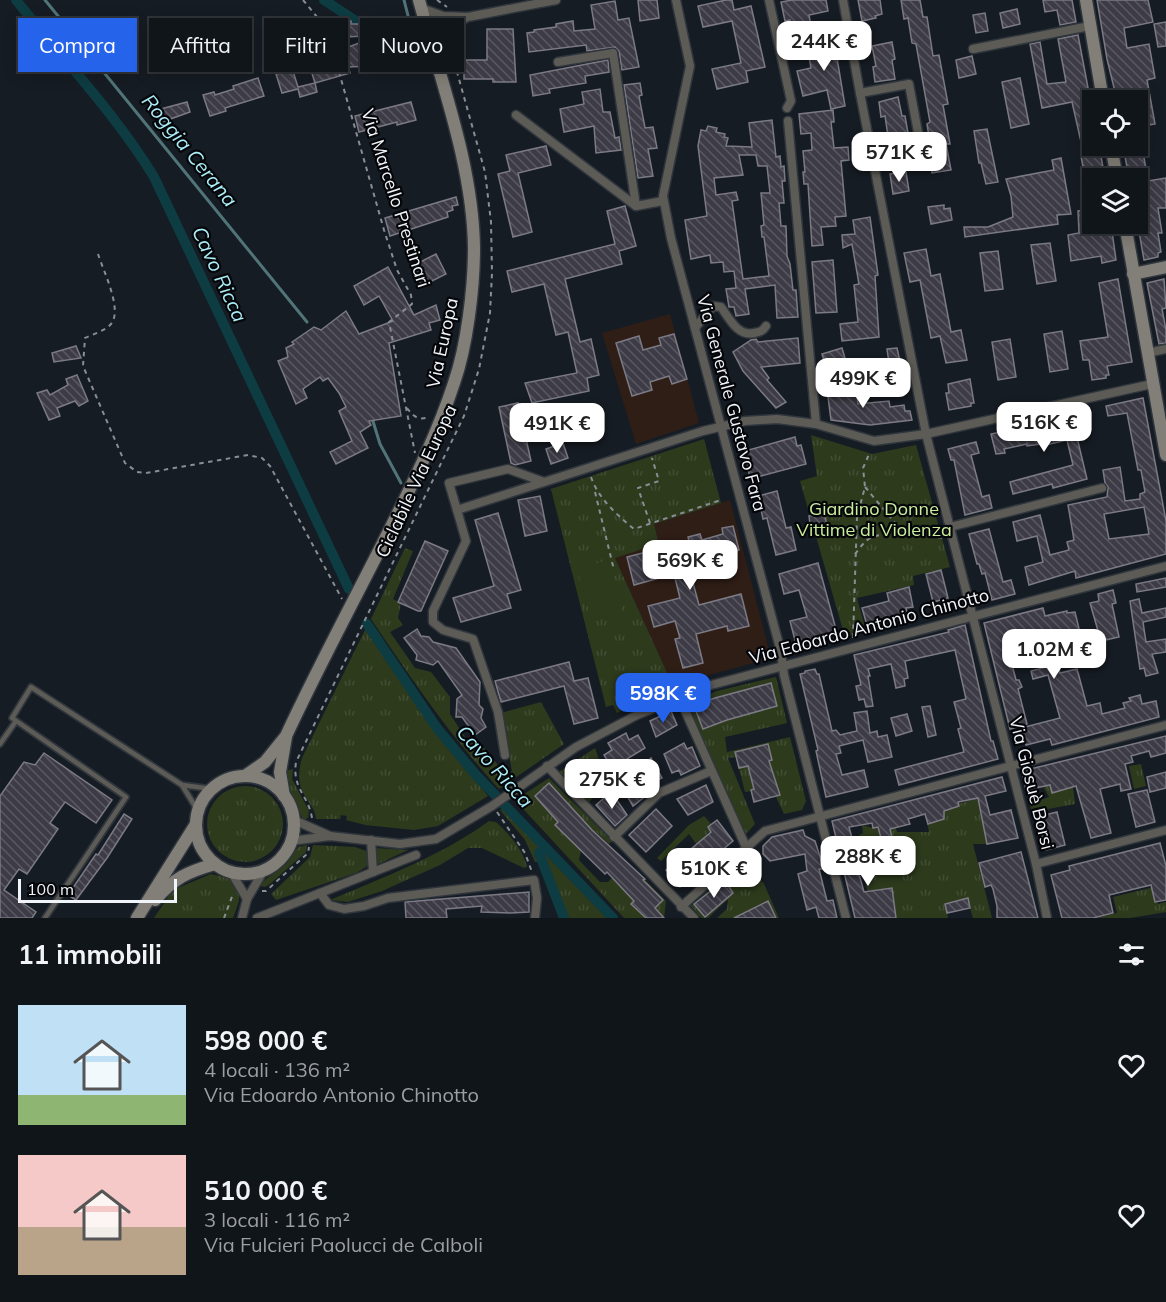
<!DOCTYPE html>
<html lang="it">
<meta charset="utf-8">
<style>
:root{--surface:#10151a;--page:#191e23;--text:#f1f3f6;--muted:#9c9fa2;--line:#303439;--accent:#2563eb}
body{margin:0;font-family:Mulish,sans-serif;background:var(--page);color:var(--text);height:100vh;display:flex;flex-direction:column;font-size:22px;white-space:nowrap}
*{box-sizing:border-box;margin:0}
p{font-size:20px;color:var(--muted)}
.icon{flex:none;width:33px;height:33px;fill:none;stroke:currentColor;stroke-width:2;stroke-linecap:round;stroke-linejoin:round}
.map{position:relative;height:918px;overflow:hidden}
.side{display:flex;flex-direction:column;background:var(--surface);flex:1}
.side>*{flex:none}
.guide{position:absolute;left:18px;top:18px;width:600px;height:54px;display:flex;gap:12px}
.fabs{position:absolute;left:1082px;top:90px;display:grid;gap:12px}
.fabs a{display:grid;place-items:center;width:66px;height:66px;border-radius:0px;background:var(--surface);box-shadow:0 3px 15px #0003,0 0 0 2px var(--line);font-size:30px}
.scale{position:absolute;left:18px;bottom:15px;width:159px;box-sizing:border-box;padding-left:6px;border:3px solid #f1f5fa;border-top:0;font-size:16px;line-height:21px;white-space:nowrap;color:#f1f5fa;-webkit-text-stroke:4px #050609;paint-order:stroke}
.price{position:absolute;translate:-50% -51px;padding:0 14px;border-radius:12px;background:#fff;color:#222;font-size:20px;line-height:39px;filter:drop-shadow(0 2px 3px #0008)}
.price::after{content:'';position:absolute;left:50%;top:36px;width:18px;height:14px;margin-left:-9px;background:inherit;clip-path:polygon(0 0,100% 0,50% 100%)}
.price.current{background:var(--accent);color:#fff}
ul{padding:0;list-style:none}
li{display:flex;align-items:center;gap:18px;height:150px;padding:0 18px}
li span{display:grid;place-items:center;flex:none;width:168px;height:120px;border-radius:0px;color:#555}
li>.icon{margin-inline-start:auto}
span .icon{width:72px;height:72px;fill:#fffc;stroke-width:1}
li b{font-size:26px}
h2{display:flex;justify-content:space-between;align-items:center;height:72px;padding:0 18px;font-size:26px}
.chip{padding:0 21px;border-radius:0px;background:var(--surface);box-shadow:0 3px 15px #0003,0 0 0 2px var(--line);font-size:21px;line-height:54px}
.chip.current{background:var(--accent);color:#fff}
.map>svg:first-child{display:block}
.education{fill:#2f1e16}
.grass{fill:url(#grass-tufts)}
.garden{fill:#2d3a1c}
.lines{fill:none;stroke-linecap:round;stroke-linejoin:round}
.stream{stroke:#517479;stroke-width:3}
.canal{stroke:#0d3c42;stroke-width:10}
.building{fill:url(#building-back-hatch);stroke:#7b7a85;stroke-width:1.5;fill-rule:evenodd}
.lane-casing{stroke:#30363d;stroke-width:8}
.street-casing{stroke:#30363d;stroke-width:11}
.secondary-casing{stroke:#30363d;stroke-width:15}
.path{stroke:#898e94;stroke-width:2;stroke-dasharray:4.5 4.5;stroke-linecap:butt}
.lane{stroke:#5d5b56;stroke-width:4.5}
.street{stroke:#5d5b56;stroke-width:8}
.secondary{stroke:#827f78;stroke-width:12}
.labels{text-anchor:middle;dominant-baseline:central;stroke-width:4.5;stroke-linejoin:round;paint-order:stroke}
.street-label{font-size:18px;fill:#f1f5fa;stroke:#050609}
.park-label{font-size:18px;fill:#cbef9d;stroke:#050609}
.water-label{font-size:20px;font-style:italic;fill:#abeef8;stroke:#050609}
</style>
<div class="map">
<svg width="1166" height="918" viewBox="0 0 1166 918">
<defs>
<pattern id="grass-tufts" width="24" height="20" patternUnits="userSpaceOnUse" patternTransform="scale(1.5)"><rect width="24" height="20" fill="#2d3a1c"/><path d="M3 7l-1-3M5 7V3M7 7l1-3M15 17l-1-3M17 17v-4M19 17l1-3" fill="none" stroke="#424d33"/></pattern>
<pattern id="building-back-hatch" width="6" height="6" patternUnits="userSpaceOnUse" patternTransform="scale(1.5)"><rect width="6" height="6" fill="#3d3b45"/><path d="M-1 5l2 2M0 0l6 6M5-1l2 2" fill="none" stroke="#5a5861"/></pattern>
</defs>
<rect width="100%" height="100%" fill="#161c23"/>
<g class="education">
<path d="M670,314L699,423L636,444L602,333Z"/>
<path d="M730,500L771,658L709,675L674,688L615,558L659,544L654,524Z"/>
</g>
<g class="grass">
<path d="M811,435L872,454L916,445L950,567L913,576L914,585L857,598L866,631L845,637L800,481L817,476Z"/>
<path d="M704,439L721,503L654,524L659,544L615,558L674,688L638,702L617,713L613,705L606,707L551,489Z"/>
<path d="M405,548L413,551L393,599L401,603L398,618L403,625L390,632L415,668L431,672L450,697V714L467,740L474,737C484,749 498,761 503,776L512,771L501,713L541,702L564,744L499,789C450,736 411,678 371,619Z"/>
<path d="M366,628C404,687 444,742 488,796L438,826L414,830L365,825L346,820L347,816L341,815L340,819H316C316,809 307,802 303,792C297,780 299,770 302,758Z"/>
<path d="M776,677L787,723L725,737L727,752L790,737L806,801L802,810L784,814L772,788L745,792L736,757L728,758L755,824L746,834L685,704L717,691Z"/>
<path d="M595,748L601,765L583,780L595,796L588,803L559,772Z"/>
<path d="M1141,764L1146,786L1134,789L1129,766Z"/>
<path d="M293,769L292,779L309,811L308,818L303,820L286,783L285,771Z"/>
<path d="M549,778L612,841L609,844L596,832L582,846L579,860L600,882H608L625,864L624,859L666,901L664,918H624L515,800Z"/>
<path d="M1050,785L1052,793L1063,790L1062,787H1073L1075,804L1032,812L1026,790L1034,789L1043,799L1049,797L1043,786Z"/>
<circle cx="245" cy="824" r="38"/>
<path d="M978,798L987,844H973L992,918H973L970,908L947,913L948,918H875L853,839L863,833L862,825L873,828L894,822L897,832H929L925,814Z"/>
<path d="M504,807L607,918H567L546,862H535L525,840L500,810Z"/>
<path d="M704,816L714,827L705,836L720,856L711,864L689,834L661,861L657,858L689,825Z"/>
<path d="M489,821L496,822C509,834 523,849 527,867L524,868L482,848H468L440,865L382,891L348,902L330,900C384,877 441,856 489,821Z"/>
<path d="M307,845L306,852L270,884L265,887L261,886V883L286,864L298,847Z"/>
<path d="M313,845L355,847L366,851L369,860L366,867L356,873L276,900L271,894L310,857Z"/>
<path d="M374,848L408,850L378,864Z"/>
<path d="M745,858L764,884L779,918H717L727,909L728,899L708,918H701L691,906Z"/>
<path d="M211,874L228,878L239,888V901L233,918H154L173,890Z"/>
<path d="M1154,887L1158,904L1166,902V912L1130,918H1097L1117,913L1113,897Z"/>
</g>
<path class="garden" d="M608,560L622,612L592,620L577,569Z"/>
<g class="lines">
<g class="stream">
<path d="M45,0L307,322"/>
<path d="M404,0L420,63"/>
<path d="M372,418L380,444L401,483"/>
</g>
<g class="canal">
<path d="M16,0C62,58 115,113 154,177L349,589"/>
<path d="M324,0L426,67"/>
<path d="M367,624L437,728L476,775L613,918"/>
<path d="M539,853L564,918"/>
</g>
</g>
<g class="building">
<path d="M638,0H657L659,18L640,21Z"/>
<path d="M726,0H732L734,10L751,6L765,67L746,71L748,82L717,89L712,69L741,63L732,21L703,27L698,6Z"/>
<path d="M792,0H826L828,11L809,15L813,37L806,38L803,25L792,28L790,20L785,21L781,2Z"/>
<path d="M858,0H880L882,14L875,16L876,18L862,21Z"/>
<path d="M901,0H920L923,17H927L933,56L939,55L948,104L943,105L950,144H946L951,170L932,173L928,150L931,149L927,124L930,122L916,44L912,43L908,18L904,19Z"/>
<path d="M1043,0H1072L1076,22L1060,25L1057,10L1045,12Z"/>
<path d="M1097,0H1148L1153,22L1124,28L1127,48L1149,44L1155,78L1147,80L1155,124L1137,127V100H1117L1107,59Z"/>
<path d="M615,1L618,20L629,18L639,67L622,70L619,51L615,47L587,51L586,45L529,52L527,33L534,32V30L556,27V24L573,21L574,31L595,29L591,5Z"/>
<path d="M1017,9L1020,24L1003,28L1000,13Z"/>
<path d="M985,13L988,31L976,33L973,15Z"/>
<path d="M351,21V24H361L362,36L332,38L326,24Z"/>
<path d="M1166,22V46L1158,47L1154,24Z"/>
<path d="M487,29H513L516,82H493V79H464V60H487Z"/>
<path d="M833,34L845,106L831,109L827,90L803,96L797,71L811,68L809,57L816,56L813,37Z"/>
<path d="M1078,35L1092,109V146H1099L1105,178H1085L1081,156L1084,155L1072,102L1042,108L1030,44L1040,42L1047,84L1066,82L1058,39Z"/>
<path d="M371,40L372,66L348,67L350,73L315,83L317,92L300,97L298,89L282,93L276,74L293,71L298,87L315,83L309,64L319,61L324,65L340,60L337,51L365,41Z"/>
<path d="M892,42L895,59L892,60L895,79L875,82L873,67L876,66L872,46Z"/>
<path d="M972,56L976,74L959,78L956,60Z"/>
<path d="M608,60L609,72L585,76L586,83L549,89L550,93L533,96L530,75Z"/>
<path d="M258,78L264,96L225,108L226,111L210,116L203,95L214,92L215,95L234,89L233,86Z"/>
<path d="M1020,78L1029,124L1011,128L1002,82Z"/>
<path d="M640,83L642,95L639,96L645,128L653,127L657,148L648,149L653,176L638,178L624,85Z"/>
<path d="M600,89L603,112H610L615,138L619,137L621,150L596,153L594,126L564,132L560,109L584,104L582,92Z"/>
<path d="M898,97L902,116H905L908,133L888,136L885,116L881,117L879,102Z"/>
<path d="M187,102L190,112L162,122L157,110Z"/>
<path d="M411,102L416,120L397,125V122L359,132L355,116Z"/>
<path d="M833,110L834,122H831L834,148L848,147L849,160L841,161L846,216L835,217L836,226L821,227L823,245L812,246L808,184H804L803,172H805L803,151L812,150L811,133L801,134L799,114Z"/>
<path d="M772,120L776,157L780,156L781,167L784,166L785,181H782L784,203H779L781,226H786L787,256L790,264L793,290H796L798,317L777,318L775,285L745,289L749,314L736,316L734,307H729L726,289L736,288L734,271L724,272L723,262L711,263L710,255L691,259L685,220L707,216L698,146L701,130L706,131L708,126L717,128L716,132L725,134L724,137L728,138L726,146L752,147L749,123ZM739,155H756L758,166H767L770,193H761L764,225L761,226L762,237H764L769,276L743,279L732,201L738,200L736,192L716,195L714,178L743,175Z"/>
<path d="M987,129L998,182L986,184L981,163H979L974,131Z"/>
<path d="M546,146L551,165L518,173L532,232L513,237L498,174L510,171L506,155Z"/>
<path d="M1123,146H1142L1148,181L1166,178V208H1158L1162,233H1158L1161,252L1158,253V257L1144,260L1137,220V178H1129Z"/>
<path d="M1061,158L1071,214L1057,215L1058,224L965,237L964,227H988L1013,217L1011,196L1006,179L1054,170L1052,160Z"/>
<path d="M906,172L909,191L893,194L890,174Z"/>
<path d="M456,197L458,205L452,206L453,210L447,212L448,217L390,236L385,218Z"/>
<path d="M944,205V209L950,208L952,220L931,224L928,207Z"/>
<path d="M625,206L636,246L619,251L622,264L565,279L580,342L591,339L599,375L587,378L589,391L532,403L525,383L577,373L568,332L556,335L544,284L512,292L507,271L615,244L607,211Z"/>
<path d="M1092,209V224H1111L1116,260L1102,263L1101,256L1071,261L1068,235L1079,233L1078,211Z"/>
<path d="M870,217L878,275L875,276L879,337L842,341L840,324L858,322L854,285L859,284L852,244L843,248L842,235L855,234L853,220Z"/>
<path d="M1050,243L1056,281L1037,284L1031,245Z"/>
<path d="M926,249L931,276L940,274L951,332L961,330L967,360L946,363L940,336L931,338L920,280L910,282L904,253Z"/>
<path d="M998,251L1003,289L985,291L980,253Z"/>
<path d="M436,254L446,274L422,286L412,266Z"/>
<path d="M833,260L837,312L816,313L812,262Z"/>
<path d="M388,267L414,315L436,305L440,320L429,323L431,330L389,343L401,416L369,421L371,425L360,432L368,448L336,464L330,452L352,441L339,411L346,407L339,393L328,378L323,381L320,377L303,389L307,398L296,404L278,361L288,357L286,348L294,344L292,342L314,327L321,330L346,311L359,334L393,321L379,296L364,305L354,286Z"/>
<path d="M1118,279L1132,362L1107,366L1109,375H1106V378L1092,380L1089,360H1083L1080,341L1108,337L1099,283Z"/>
<path d="M1164,279L1166,308L1162,309L1166,330V343L1159,344L1147,283Z"/>
<path d="M1062,331L1068,369L1050,372L1044,334Z"/>
<path d="M674,334L687,379L672,384L669,376L650,382L652,390L632,396L616,343L639,336L643,350L661,345L659,338Z"/>
<path d="M798,338L800,363L761,367L769,378L767,380L786,402L776,408L743,371L733,352L751,340L756,339L758,342Z"/>
<path d="M1010,339L1016,377L998,380L992,342Z"/>
<path d="M76,346L81,358L54,362L52,353Z"/>
<path d="M842,348L847,365L827,371L822,354Z"/>
<path d="M897,348L905,384L883,388L881,364L889,363L887,349Z"/>
<path d="M859,362L861,372L853,373L851,363Z"/>
<path d="M77,375L88,401L79,406L75,401L57,408L60,416L49,420L37,393L47,390L50,395L68,385L66,379Z"/>
<path d="M970,379L974,403H971V406L949,410L946,393H949L948,384Z"/>
<path d="M856,388L858,404L889,401L890,407L904,405L905,411H910L912,420L870,425L831,420L827,389Z"/>
<path d="M1143,398L1166,521V554L1076,578L1075,571L1029,585L1025,567L1043,562L1037,536L1017,541L1013,522L1040,515L1050,555L1069,550L1067,542L1074,540L1068,505L1107,497L1108,487L1105,483L1103,470L1120,467L1125,501L1140,499V494L1145,492L1141,470H1138L1127,413L1108,416L1106,406ZM1144,507L1149,534L1109,539L1104,514Z"/>
<path d="M518,403L531,461L515,465L511,463L499,407Z"/>
<path d="M1057,420L1058,425L1073,421L1087,479L1053,488L1052,484L1013,494L1010,482L1073,465L1067,440L1042,446L1041,444L1027,446V444L1004,449L1005,453L996,454L991,434Z"/>
<path d="M795,437L797,446L801,445L806,464L750,479L745,451Z"/>
<path d="M976,442L979,453L971,455L982,497L989,495L992,508L965,515L954,460H951L948,449Z"/>
<path d="M563,443L568,458L551,464L546,449Z"/>
<path d="M777,491L786,528L791,527L796,550L776,555L767,518L763,519L758,496Z"/>
<path d="M540,496L547,531L525,536L518,500Z"/>
<path d="M498,513L521,590L507,594L511,608L461,622L453,598L494,586L475,520Z"/>
<path d="M825,514L827,530L811,532L809,516Z"/>
<path d="M733,526L739,550L698,561L702,576L692,579L699,605L741,594L749,626L728,631L727,626L696,634L703,663L683,668L675,639L680,638L675,621L654,627L648,606L680,598L674,574L634,585L627,557L689,541L688,537L700,534L702,540L723,534L722,528Z"/>
<path d="M989,529L1003,582L1011,580L1015,594L992,600L985,573L982,574L979,564H977L969,534Z"/>
<path d="M425,541L448,551L421,611H418L398,602Z"/>
<path d="M818,563L837,633L796,644L790,621L807,617L799,590L784,594L779,574Z"/>
<path d="M941,570L948,598L933,602L926,574Z"/>
<path d="M1166,578V587L1137,592L1136,584Z"/>
<path d="M909,587L913,607L906,608L908,617L894,621L893,618L867,625L862,608L889,601L887,593Z"/>
<path d="M1113,590L1116,603L1112,604L1119,637L1101,641L1090,603L1099,601L1098,594Z"/>
<path d="M1139,599L1142,613L1166,608V617L1143,622L1146,642L1166,639V652L1152,654L1158,673L1146,676L1144,668L1140,669L1130,601Z"/>
<path d="M1043,608L1045,616L1067,611V613L1075,612L1081,637L1053,644L1060,673L1077,669L1087,706L1100,703L1102,714L1125,708L1123,703L1131,701L1129,698L1140,695L1142,704L1156,701L1159,717L1052,745L1050,739L1026,745L1021,728L1060,718L1048,675L1033,679L1031,671L1043,668L1036,642L1008,649L1016,680H1019L1022,687L1018,689L1027,724L1010,729L984,623Z"/>
<path d="M965,625L991,741H993L998,759L899,785L895,770L964,752L958,729L961,728L954,702L966,699L955,650L905,661L908,678L904,679L905,686L896,688L891,664L868,669L870,676H868L873,706L866,707L864,699L859,700L856,686L861,685L854,655L949,632L948,630Z"/>
<path d="M417,629L421,636L429,637L433,642L456,648L480,682L479,705L483,709L481,718L486,727L475,735L462,717H456L457,699L462,695L438,661L433,665L416,660L417,655L404,638Z"/>
<path d="M569,662L574,681L588,678L598,718L574,724L564,686L501,702L495,681Z"/>
<path d="M815,669L817,674H819L832,731L836,730L840,735L857,731L854,713L867,711L870,733L877,731L878,737L887,735L892,757L868,762L863,740L839,746L841,753L836,754L842,775L864,770L868,787L826,797L816,751L818,750L800,674L805,673V671Z"/>
<path d="M771,683L777,706L727,720L703,729L694,706L715,698Z"/>
<path d="M930,706L936,735L928,737L922,707Z"/>
<path d="M671,711L677,725L656,737L650,721Z"/>
<path d="M907,714L912,731L896,736L891,718Z"/>
<path d="M626,733L629,740L638,735L645,748L612,768L604,755L612,750L608,743Z"/>
<path d="M1166,736V753L1151,757L1149,751L1131,756L1133,762L1125,764L1131,789L1121,791L1120,784L1100,789L1111,833L1091,838L1076,786L1052,793L1050,785L1026,790L1022,771Z"/>
<path d="M684,743L687,749L692,747L700,766L681,775L679,770L672,773L664,754Z"/>
<path d="M768,744L772,760L769,761L780,795L754,802L751,790L754,789L748,766L739,768L735,752Z"/>
<path d="M44,753L112,800L96,823L65,802L50,823L58,829L27,874L19,869L4,890L36,912L32,918H0V796L24,762L35,765Z"/>
<path d="M651,758L662,778L647,785L652,791L633,806L622,787Z"/>
<path d="M588,761L600,777V781L582,793L569,774Z"/>
<path d="M1166,772V788L1150,792L1147,777Z"/>
<path d="M1002,777L1006,791L985,796L990,815L1011,810L1018,838L987,844L978,798L958,802L959,806L944,811V819L928,824L925,814L908,819L910,824L890,829L894,846L884,849L878,827L873,828L872,823L849,827L852,838L837,842L832,821Z"/>
<path d="M549,783L592,830L645,879L643,880L663,900L655,908L664,918H646L631,904L634,901L607,872L605,874L555,825L558,822L535,796Z"/>
<path d="M706,785L713,802L688,815L677,799Z"/>
<path d="M1147,790L1155,822L1136,827L1128,794Z"/>
<path d="M614,796L627,815L615,826L596,805L604,798L608,802Z"/>
<path d="M656,809L672,826L646,852L629,835Z"/>
<path d="M1057,812L1065,845L1046,850L1037,817Z"/>
<path d="M124,814L132,819L107,858L76,900L68,895L96,854L98,855Z"/>
<path d="M717,820L733,841L715,856L710,850L708,852L712,858L707,862L708,863L680,887L666,870L711,832L708,827Z"/>
<path d="M803,830L805,836L815,841L824,869H819L827,901L833,900L837,918H819L816,907L807,910L798,874L807,871L805,854L770,861L763,854V846L772,837Z"/>
<path d="M1160,843L1166,866V900L1155,902L1151,885L1109,895L1113,913L1093,918H1062L1051,875L1070,870L1069,866Z"/>
<path d="M881,848L886,866L859,874L864,892L892,888L896,918H855L841,859Z"/>
<path d="M1021,852L1038,918H997V906L993,889L991,885L985,887L979,863Z"/>
<path d="M743,864L753,876L744,884L733,873Z"/>
<path d="M725,880L733,893L705,917L694,904Z"/>
<path d="M529,892V912L511,913L481,912L482,906L446,909L447,918H406L405,902Z"/>
<path d="M968,898L970,908L947,913L945,904Z"/>
<path d="M768,901L776,918H734Z"/>
</g>
<g class="lines">
<defs>
<g id="lane">
<path d="M0,744L16,721"/>
<path d="M182,785L198,811"/>
<path d="M45,918L126,797L12,718L31,687L182,785L212,789"/>
</g>
<g id="street">
<path d="M676,0L690,66L663,196L671,238L781,652L784,675L846,918"/>
<path d="M769,0L791,101L787,108"/>
<path d="M843,0L860,93L909,84L920,143"/>
<path d="M421,8L443,16L468,17L556,0"/>
<path d="M973,49L1090,26"/>
<path d="M433,52L446,32L467,17"/>
<path d="M558,62L613,53L636,206"/>
<path d="M860,93L926,434L1036,864L1047,918"/>
<path d="M516,115L636,206L663,201"/>
<path d="M788,121L816,424"/>
<path d="M695,328L713,306L721,307C729,318 738,337 754,333C760,332 763,331 766,326"/>
<path d="M1147,353L1166,349"/>
<path d="M544,482L508,469L449,483L457,510L703,431L745,421L777,419L816,424L874,441L926,434L1152,384"/>
<path d="M457,510L466,541L433,611V622L443,630L473,639L498,712L505,755"/>
<path d="M950,527L1102,488"/>
<path d="M679,697L746,847"/>
<path d="M547,766L694,918"/>
<path d="M294,820L330,836"/>
<path d="M614,837L659,793L711,771"/>
<path d="M371,840L373,872"/>
<path d="M291,841L330,836L400,844L436,839L492,806L576,747L637,715L711,685L1166,566"/>
<path d="M1036,864L1166,830"/>
<path d="M231,872L247,899"/>
<path d="M320,893L329,905L344,909L364,906L388,898L534,880L537,898L535,918"/>
<path d="M681,907L765,831L1166,725"/>
<path d="M242,918L247,899L264,870"/>
<path d="M257,918L416,855"/>
</g>
<g id="secondary">
<path d="M1086,0L1103,100"/>
<path d="M1111,146L1117,178"/>
<path d="M1125,224L1166,455"/>
<path d="M1133,274L1166,267"/>
<path d="M245,776L265,762L286,736C319,665 357,595 392,525C415,479 438,432 454,383C467,346 474,288 474,248C473,165 440,79 419,0"/>
<circle cx="245" cy="825" r="49"/>
<path d="M284,796L280,772L286,737"/>
<path d="M155,900C174,878 187,872 215,864"/>
<path d="M137,918L196,824"/>
</g>
</defs>
<use href="#lane" class="lane-casing"/>
<use href="#street" class="street-casing"/>
<use href="#secondary" class="secondary-casing"/>
<g class="path">
<path d="M303,0L317,17L333,51L384,230L397,270L411,295L412,304L389,322L415,453"/>
<path d="M437,0L447,7"/>
<path d="M98,254C103,270 123,310 111,324C105,331 93,334 85,338L83,366L125,463L137,472L146,473L248,455L262,458L270,466L342,599"/>
<path d="M407,408C413,416 418,421 429,417"/>
<path d="M591,477C598,498 617,515 634,529L721,500"/>
<path d="M865,487L896,524L911,534"/>
<path d="M595,492L614,570"/>
<path d="M650,523L638,488L659,481L652,458"/>
<path d="M855,554C860,548 865,540 872,537C887,531 926,536 943,538"/>
<path d="M853,638L857,517L865,487L863,468L870,452"/>
<path d="M497,812L525,853L532,872"/>
<path d="M312,818C308,794 292,789 296,762L464,416L479,369L490,313L492,273L491,222L485,172L450,47L452,41"/>
<path d="M262,891H266L308,853L309,847"/>
<path d="M224,918L233,894"/>
</g>
<use href="#lane" class="lane"/>
<use href="#street" class="street"/>
<use href="#secondary" class="secondary"/>
</g>
<g class="labels">
<g class="street-label">
<text transform="translate(396 198) rotate(72)">Via Marcello Prestinari</text>
<text transform="translate(442 343) rotate(-78)">Via Europa</text>
<text transform="translate(732 403) rotate(75)">Via Generale Gustavo Fara</text>
<text transform="translate(416 481) rotate(-65)">Ciclabile Via Europa</text>
<text transform="translate(869 626) rotate(-15)">Via Edoardo Antonio Chinotto</text>
<text transform="translate(1032 783) rotate(76)">Via Giosuè Borsi</text>
</g>
<g class="park-label">
<text x="874" y="508">Giardino Donne<tspan x="874" dy="21">Vittime di Violenza</tspan></text>
</g>
<g class="water-label">
<text transform="translate(190 150) rotate(51)">Roggia Cerana</text>
<text transform="translate(220 274) rotate(65)">Cavo Ricca</text>
<text transform="translate(495 766) rotate(48)">Cavo Ricca</text>
</g>
</g>
</svg>
<div class="fabs">
<a><svg class="icon" aria-label="locate" viewBox="0 0 24 24"><circle cx="12" cy="12" r="6"/><path d="M12 2v4M12 18v4M2 12h4M18 12h4"/></svg></a>
<a><svg class="icon" aria-label="layers" viewBox="0 0 24 24"><path d="M12 4l9 5-9 5-9-5zM3 14l9 5 9-5"/></svg></a>
</div>
<div class="scale">100 m</div>
<b class="price" style="left:824px;top:72px">244K €</b>
<b class="price" style="left:899px;top:183px">571K €</b>
<b class="price" style="left:863px;top:409px">499K €</b>
<b class="price" style="left:1044px;top:453px">516K €</b>
<b class="price" style="left:557px;top:454px">491K €</b>
<b class="price" style="left:690px;top:591px">569K €</b>
<b class="price" style="left:1054px;top:680px">1.02M €</b>
<b class="price current" style="left:663px;top:724px">598K €</b>
<b class="price" style="left:612px;top:810px">275K €</b>
<b class="price" style="left:868px;top:887px">288K €</b>
<b class="price" style="left:714px;top:899px">510K €</b>
<div class="guide">
<a class="chip current">Compra</a>
<a class="chip">Affitta</a>
<a class="chip">Filtri</a>
<a class="chip">Nuovo</a>
</div>
</div>
<section class="side">
<h2>11 immobili<svg class="icon" aria-label="filters" viewBox="0 0 24 24"><path d="M4 7h16M4 17h16"/><circle cx="9" cy="7" r="2"/><circle cx="15" cy="17" r="2"/></svg></h2>
<ul>
<li><span style="background:linear-gradient(#bfe0f5 75%,#8fb573 0)"><svg class="icon" aria-label="home" viewBox="0 0 24 24"><path d="M3 11l9-7 9 7M6 9v11h12V9"/></svg></span><div><b>598 000 €</b><p>4 locali · 136 m²</p><p>Via Edoardo Antonio Chinotto</p></div><svg class="icon" aria-label="heart" viewBox="0 0 24 24"><path d="M12 20l-8-8c-3-5 5-10 8-4 3-6 11-1 8 4z"/></svg></li>
<li><span style="background:linear-gradient(#f6c9c9 60%,#b9a48a 0)"><svg class="icon" aria-label="home" viewBox="0 0 24 24"><path d="M3 11l9-7 9 7M6 9v11h12V9"/></svg></span><div><b>510 000 €</b><p>3 locali · 116 m²</p><p>Via Fulcieri Paolucci de Calboli</p></div><svg class="icon" aria-label="heart" viewBox="0 0 24 24"><path d="M12 20l-8-8c-3-5 5-10 8-4 3-6 11-1 8 4z"/></svg></li>
</ul>
</section>
